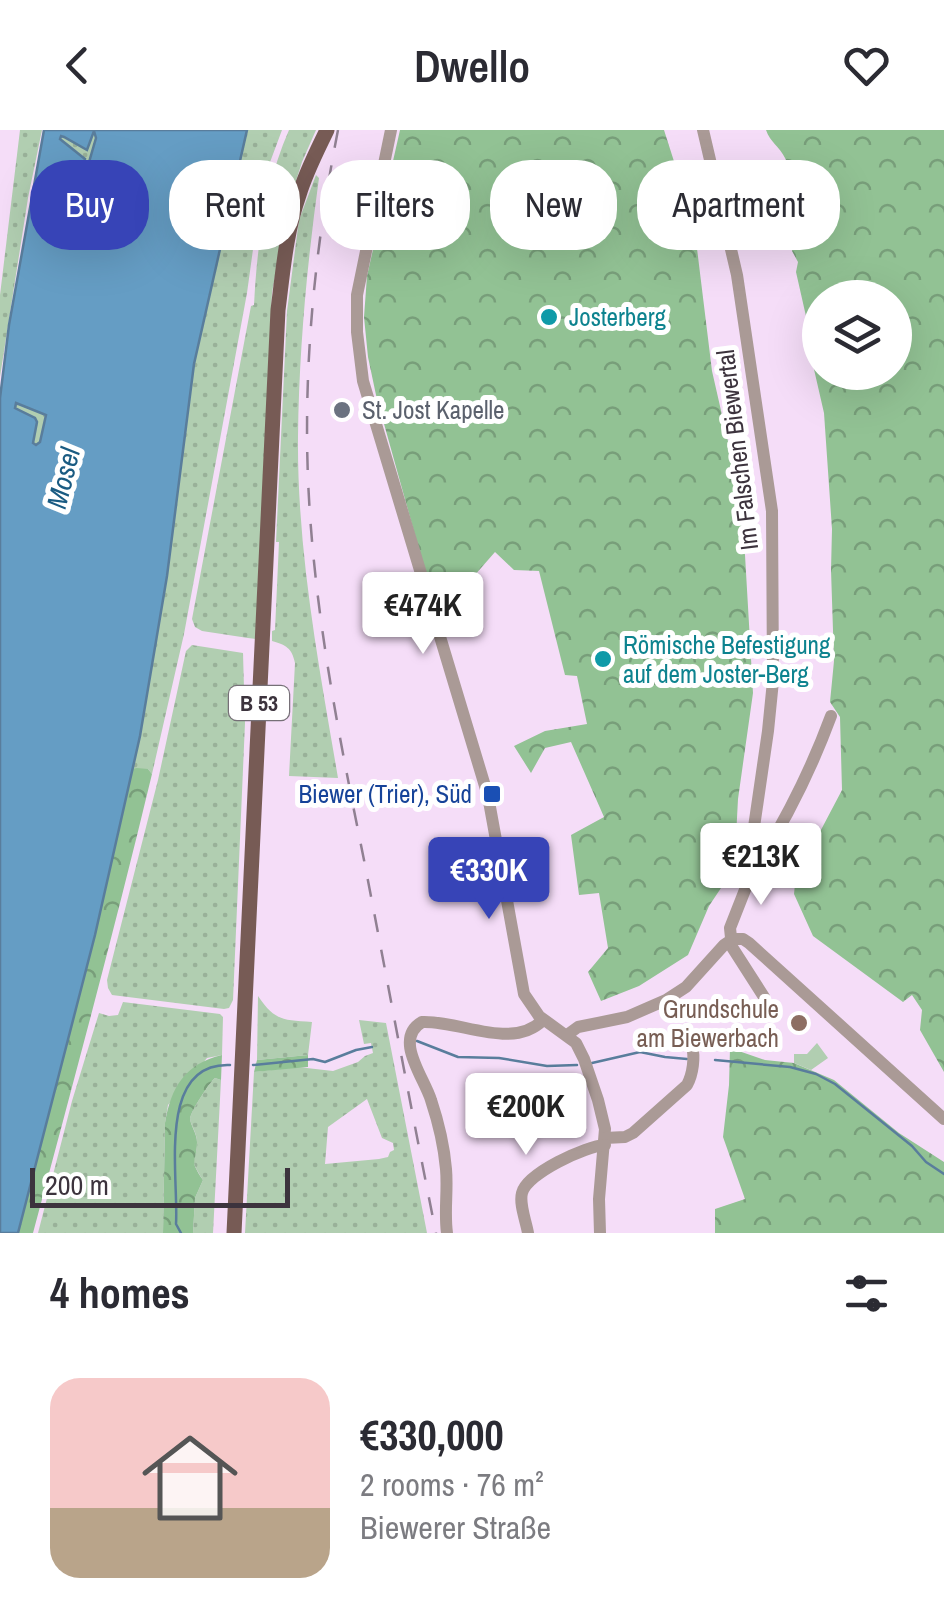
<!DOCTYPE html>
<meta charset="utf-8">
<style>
:root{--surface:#fff;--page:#f7f7f7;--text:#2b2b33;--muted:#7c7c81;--line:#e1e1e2;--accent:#3744b7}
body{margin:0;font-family:"Archivo Narrow",sans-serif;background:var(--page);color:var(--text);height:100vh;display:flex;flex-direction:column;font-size:38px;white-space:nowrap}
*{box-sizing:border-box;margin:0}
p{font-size:32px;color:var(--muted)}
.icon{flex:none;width:55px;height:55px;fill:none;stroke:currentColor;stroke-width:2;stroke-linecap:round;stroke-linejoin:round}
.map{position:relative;height:1103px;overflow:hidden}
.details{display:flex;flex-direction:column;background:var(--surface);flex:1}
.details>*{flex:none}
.guide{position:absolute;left:30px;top:30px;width:885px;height:90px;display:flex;gap:20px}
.controls{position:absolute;left:802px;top:150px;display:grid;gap:20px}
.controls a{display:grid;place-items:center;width:110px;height:110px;border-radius:50%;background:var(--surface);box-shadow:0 10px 40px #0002;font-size:50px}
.scale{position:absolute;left:30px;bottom:25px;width:260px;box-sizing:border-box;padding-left:10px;border:5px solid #3c333d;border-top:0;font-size:28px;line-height:35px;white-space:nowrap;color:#3c333d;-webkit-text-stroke:8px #fff;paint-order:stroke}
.price{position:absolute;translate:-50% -85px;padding:0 22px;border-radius:10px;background:#fff;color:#222;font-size:32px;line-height:65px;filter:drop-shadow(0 2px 5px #0008)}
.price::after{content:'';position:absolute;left:50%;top:60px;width:30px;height:22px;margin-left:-15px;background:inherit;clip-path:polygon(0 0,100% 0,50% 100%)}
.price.selected{background:var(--accent);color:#fff}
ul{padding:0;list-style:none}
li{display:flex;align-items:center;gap:30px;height:250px;padding:0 50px}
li+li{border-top:2px solid var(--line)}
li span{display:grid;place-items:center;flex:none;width:280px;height:200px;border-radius:30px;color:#555}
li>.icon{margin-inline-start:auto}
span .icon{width:120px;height:120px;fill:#fffc;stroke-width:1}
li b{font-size:42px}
h2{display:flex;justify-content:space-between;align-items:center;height:120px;padding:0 50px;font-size:42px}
.tag{padding:0 35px;border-radius:40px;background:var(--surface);box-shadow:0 10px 40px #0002;font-size:35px;line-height:90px}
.tag.selected{background:var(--accent);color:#fff}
header{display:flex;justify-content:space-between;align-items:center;height:130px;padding:0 50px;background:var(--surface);font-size:45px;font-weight:600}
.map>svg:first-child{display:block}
.grass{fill:url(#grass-dots);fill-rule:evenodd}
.forest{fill:url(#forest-crowns);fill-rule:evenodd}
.park{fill:#b1ceb1}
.water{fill:#659dc4;stroke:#597d9c;stroke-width:2.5;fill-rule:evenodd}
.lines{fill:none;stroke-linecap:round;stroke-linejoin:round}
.stream{stroke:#597d9c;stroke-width:2.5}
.minor{stroke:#aa9a96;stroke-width:12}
.major{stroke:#775b55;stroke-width:15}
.rail{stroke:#908092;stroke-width:2.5;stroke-dasharray:18 18;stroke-linecap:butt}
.culture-dot{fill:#0f9aa8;stroke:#fff;stroke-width:4}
.worship-dot{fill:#6b7280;stroke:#fff;stroke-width:4}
.transit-dot{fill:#1a4fb4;stroke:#fff;stroke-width:4}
.education-dot{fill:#8d6e63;stroke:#fff;stroke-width:4}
.labels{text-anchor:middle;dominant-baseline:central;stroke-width:10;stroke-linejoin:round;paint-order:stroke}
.shield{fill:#fff;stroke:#767077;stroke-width:2.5}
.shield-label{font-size:22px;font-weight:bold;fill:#3c333d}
.culture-label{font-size:25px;fill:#0d838f;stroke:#fff;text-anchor:start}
.worship-label{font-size:25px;fill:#5b616d;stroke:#fff;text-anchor:start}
.street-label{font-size:25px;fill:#3c333d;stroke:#fff}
.transit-label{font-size:25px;fill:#164399;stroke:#fff;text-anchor:end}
.education-label{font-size:25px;fill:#785e54;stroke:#fff;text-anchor:end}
.water-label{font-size:28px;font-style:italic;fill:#1a5b82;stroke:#fff}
</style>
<header><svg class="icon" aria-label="back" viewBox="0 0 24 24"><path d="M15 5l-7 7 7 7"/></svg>Dwello<svg class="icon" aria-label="heart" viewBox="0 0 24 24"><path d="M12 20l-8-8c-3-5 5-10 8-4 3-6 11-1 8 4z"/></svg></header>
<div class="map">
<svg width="944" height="1103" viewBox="0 0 944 1103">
<defs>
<pattern id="grass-dots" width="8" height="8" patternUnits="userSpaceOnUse" patternTransform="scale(2.5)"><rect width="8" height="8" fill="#b1ceb1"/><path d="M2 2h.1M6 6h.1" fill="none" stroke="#99b199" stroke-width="1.8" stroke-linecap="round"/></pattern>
<pattern id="forest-crowns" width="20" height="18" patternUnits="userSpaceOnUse" patternTransform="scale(2.5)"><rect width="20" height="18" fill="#92c294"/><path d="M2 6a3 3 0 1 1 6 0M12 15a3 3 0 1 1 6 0" fill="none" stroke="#789e7a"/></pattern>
</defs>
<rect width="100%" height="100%" fill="#f5ddf8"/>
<g class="grass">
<path d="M20,0H42L28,68L0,247V165Z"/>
<path d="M247,0H282L266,43L259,76L247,163L184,504L152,644L148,639H132L167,446L194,234Z"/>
<path d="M289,0H316L302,32L287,79L272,163L256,509L248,508L202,501L195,497L192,489L251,176L254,175C257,115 265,55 289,0Z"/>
<path d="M94,1L96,8L85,46L81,44L83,26L60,9L61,6L64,7L86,20Z"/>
<path d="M316,45L319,48C307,134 299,220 298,307C297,422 319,536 338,648L289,646L295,533C292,518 286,515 272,511V501L275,500L279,412H276L287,181L299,90Z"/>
<path d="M16,273L46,285L40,312L36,315L33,314L37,292L35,288L15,278Z"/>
<path d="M192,515L243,523L245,593L233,870L229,878L224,879L112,865L108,858L107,850L158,650L186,521Z"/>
<path d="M258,866C275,891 283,890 312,892L308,925L257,930Z"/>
<path d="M123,872L220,884L223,887L222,925L207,928L168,975L165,993L163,1103H38L72,971L99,883L109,886L118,885Z"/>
<path d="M359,890L386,893L427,1103H245L254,942L298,937L333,941L358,932L365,926L373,923L371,913L364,914ZM367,969L382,1008L393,1013L394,1020L390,1022L388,1027L379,1029L325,1034L328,997Z"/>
<path d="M215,948L221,950L213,1103H193L195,1068L203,1050C187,1025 197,1034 197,1012C197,1003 191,996 190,989C190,982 210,952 215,948Z"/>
</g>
<g class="forest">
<path d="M400,0H664L694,94L712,241L735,342L745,425L753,563L738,669L736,707L727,749L709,776L688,825L639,856L601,871L588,842L608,818L599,763L579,765L571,705L604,687L571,612L545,618L531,643L514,616L545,601L587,594L577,546L565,545L539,441L514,440L495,422L467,454L433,470L376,265L368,227L364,187L367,146Z"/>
<path d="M766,0H944V942L920,900L922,880L912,865L903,872L813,806L794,764L795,754L803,734L842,660L840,587L830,572L834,531L831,440L832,399L824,283L813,235C820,223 820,214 810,204L796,142L798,132L792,121L798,102L787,78C794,63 793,43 785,28C780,17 770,12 766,0ZM820,168H895V242H820Z"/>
<path d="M137,638L148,639L152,644C115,798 74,950 33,1103H18L95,805L132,639Z"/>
<path d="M730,918L765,930L794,933L834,950L899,1003L944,1032V1103H715V1079L745,1069L723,1007L729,955Z"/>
<path d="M222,925L221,950L215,948C210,952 190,982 190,989C191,996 197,1004 197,1012C197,1033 188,1028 203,1050L195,1068L193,1103H163L165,993C171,957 185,934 222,925Z"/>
<path d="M308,925V937L254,942L257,930Z"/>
</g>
<path class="park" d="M817,913L828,928L811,940L794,933V924H807Z"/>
<path class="water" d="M44,0H247L194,234L167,446L140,606L95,805L18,1103H0V268L9,195ZM94,1L96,8L85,46L81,44L85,29L60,9L61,6L64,7L87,20ZM16,273L46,285L40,312L36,315L33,313L37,292L35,288L15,278Z"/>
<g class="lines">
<g class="stream">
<path d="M417,911L458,927L499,928L547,936L577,935"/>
<path d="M715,930L790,937L816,944L835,954L912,1016L926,1032L944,1044"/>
<path d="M592,933L640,922L665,927L687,929"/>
<path d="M253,935L313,929L325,932L356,920L372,917"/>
<path d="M181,1103L176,1094C179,1047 156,932 230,935"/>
</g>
<g class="minor">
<path d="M391,0L357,165V202L363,251L488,666L524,864L539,886L576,913L584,929L598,970L605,999L599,1069L600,1103"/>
<path d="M703,0L737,145L772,381L773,551L768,601L754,697L752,742L730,798L732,817L764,867"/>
<path d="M754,740C785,692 811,640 831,586"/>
<path d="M733,809H743L749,813L944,989"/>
<path d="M567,905L578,897L627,887L666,870L686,857L724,815L733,809"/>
<path d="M605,1008L625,1007L633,1003L687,955C693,944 695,927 692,916"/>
<path d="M447,1103C444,1082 448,1061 446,1039C444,1016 438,991 431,970C424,947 393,909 422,892C460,890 512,921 543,890"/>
<path d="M528,1103C526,1091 519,1074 522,1063C527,1043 586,1016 605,1015"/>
</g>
<path class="major" d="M234,1103L278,180C283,141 286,102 299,65C306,42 317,21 327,0"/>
<path class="rail" d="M338,0C313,127 301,256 310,385C318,502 341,616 364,730C388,854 411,979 436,1103"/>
</g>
<g class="culture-dot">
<circle cx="549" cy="187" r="10"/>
<circle cx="603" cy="529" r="10"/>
</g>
<circle class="worship-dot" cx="342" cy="280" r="10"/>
<rect class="transit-dot" x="482" y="654" width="20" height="20" rx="5"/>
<circle class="education-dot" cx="799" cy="893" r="10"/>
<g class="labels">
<rect class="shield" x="229" y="556" width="60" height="34" rx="8"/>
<g class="shield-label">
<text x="259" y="573">B 53</text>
</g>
<g class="culture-label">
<text x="569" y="187">Josterberg</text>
<text x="623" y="515">Römische Befestigung<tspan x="623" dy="29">auf dem Joster-Berg</tspan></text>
</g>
<g class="worship-label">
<text x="362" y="280">St. Jost Kapelle</text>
</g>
<g class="street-label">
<text transform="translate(737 320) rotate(-97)">Im Falschen Biewertal</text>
</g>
<g class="transit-label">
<text x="472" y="664">Biewer (Trier), Süd</text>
</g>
<g class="education-label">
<text x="779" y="879">Grundschule<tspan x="779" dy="29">am Biewerbach</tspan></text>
</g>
<g class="water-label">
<text transform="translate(63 348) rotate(-76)">Mosel</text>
</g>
</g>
</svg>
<div class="controls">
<a><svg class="icon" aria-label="layers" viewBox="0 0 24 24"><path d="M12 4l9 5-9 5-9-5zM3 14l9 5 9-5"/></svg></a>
</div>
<div class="scale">200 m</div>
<b class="price" style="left:423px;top:527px">€474K</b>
<b class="price" style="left:761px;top:778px">€213K</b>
<b class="price selected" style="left:489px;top:792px">€330K</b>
<b class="price" style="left:526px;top:1028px">€200K</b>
<div class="guide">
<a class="tag selected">Buy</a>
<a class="tag">Rent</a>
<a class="tag">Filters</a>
<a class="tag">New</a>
<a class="tag">Apartment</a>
</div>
</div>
<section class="details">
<h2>4 homes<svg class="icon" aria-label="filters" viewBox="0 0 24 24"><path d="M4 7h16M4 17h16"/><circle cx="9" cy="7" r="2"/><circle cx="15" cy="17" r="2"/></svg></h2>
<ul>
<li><span style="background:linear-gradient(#f6c9c9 65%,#b9a48a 0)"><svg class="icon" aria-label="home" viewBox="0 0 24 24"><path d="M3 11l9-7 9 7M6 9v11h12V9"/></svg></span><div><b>€330,000</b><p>2 rooms · 76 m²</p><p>Biewerer Straße</p></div></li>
</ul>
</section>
